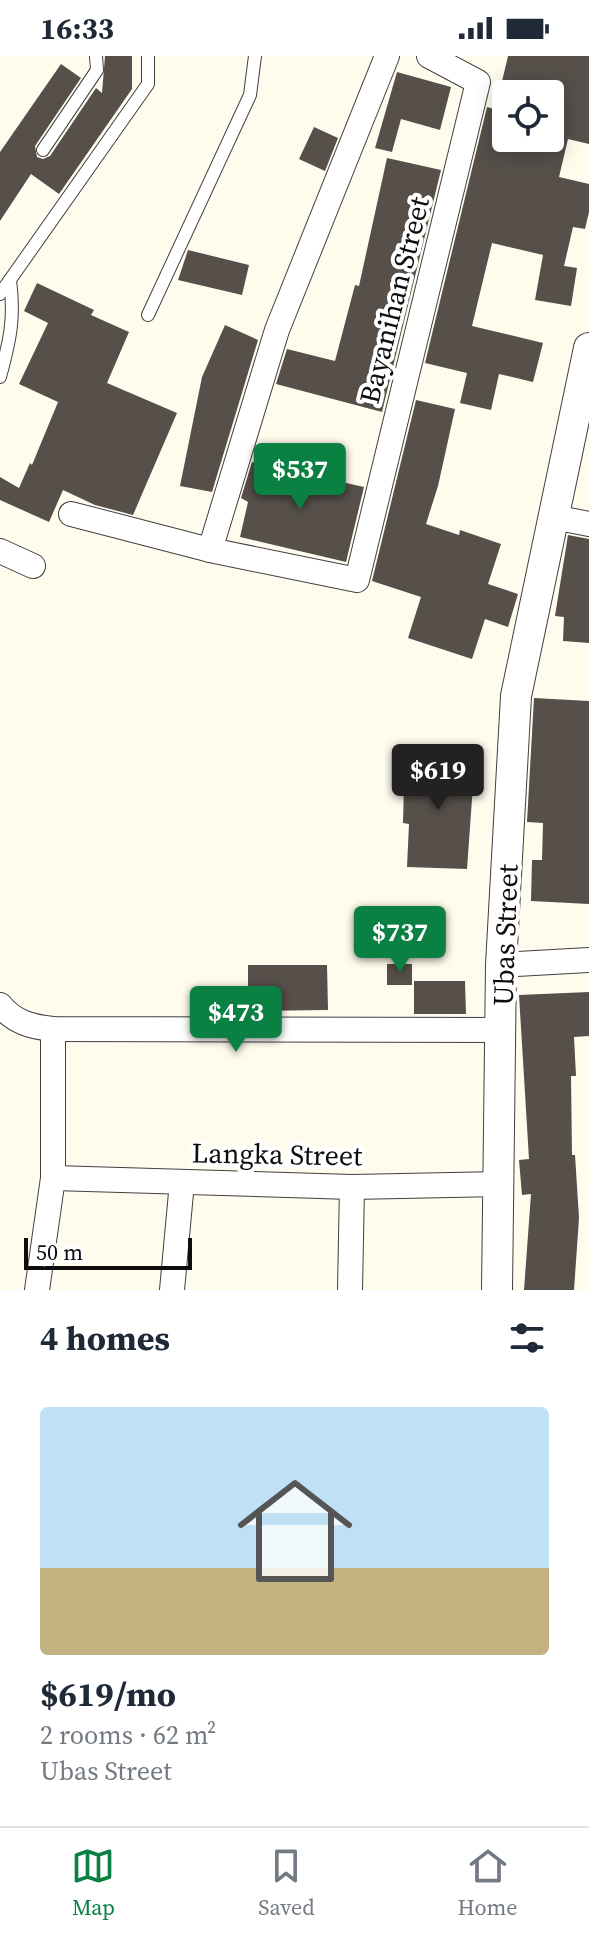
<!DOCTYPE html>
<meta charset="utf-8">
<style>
:root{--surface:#fff;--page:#f2f2f3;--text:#1f2937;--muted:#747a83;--line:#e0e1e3;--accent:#0b8043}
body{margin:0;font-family:"Source Serif 4",serif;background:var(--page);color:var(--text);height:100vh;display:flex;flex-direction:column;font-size:30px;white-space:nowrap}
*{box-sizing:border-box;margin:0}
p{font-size:26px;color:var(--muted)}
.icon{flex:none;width:44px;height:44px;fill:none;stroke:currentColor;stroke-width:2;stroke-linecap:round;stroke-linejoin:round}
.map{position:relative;height:1234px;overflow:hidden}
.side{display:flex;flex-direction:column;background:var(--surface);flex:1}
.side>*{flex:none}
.controls{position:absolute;left:492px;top:24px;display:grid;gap:16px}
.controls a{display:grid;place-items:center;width:72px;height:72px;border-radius:8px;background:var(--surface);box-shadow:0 4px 20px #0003;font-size:40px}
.scale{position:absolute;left:24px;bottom:20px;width:168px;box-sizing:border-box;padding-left:8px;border:4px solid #0d0d0d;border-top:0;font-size:22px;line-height:28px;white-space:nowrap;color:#0d0d0d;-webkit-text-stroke:6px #fff;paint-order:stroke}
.price{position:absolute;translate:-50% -68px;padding:0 18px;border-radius:8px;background:var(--accent);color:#fff;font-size:26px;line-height:52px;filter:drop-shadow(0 2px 4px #0008)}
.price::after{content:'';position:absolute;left:50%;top:48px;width:24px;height:18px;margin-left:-12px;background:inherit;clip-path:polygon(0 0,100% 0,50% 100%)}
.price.current{background:#222;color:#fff}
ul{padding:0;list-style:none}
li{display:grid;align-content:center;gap:16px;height:424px;padding:0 40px}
li span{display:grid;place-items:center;height:248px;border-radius:8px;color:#555}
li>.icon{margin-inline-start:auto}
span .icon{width:144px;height:144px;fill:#fffc;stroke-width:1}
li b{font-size:34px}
h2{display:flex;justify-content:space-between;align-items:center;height:96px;padding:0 40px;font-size:34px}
.status{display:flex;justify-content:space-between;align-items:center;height:56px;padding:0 40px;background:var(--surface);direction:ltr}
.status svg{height:22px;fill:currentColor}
.tabs{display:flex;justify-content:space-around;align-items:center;height:112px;border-top:2px solid var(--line);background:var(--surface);font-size:22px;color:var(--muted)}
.tabs a{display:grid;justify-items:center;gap:4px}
.tabs .current{color:var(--accent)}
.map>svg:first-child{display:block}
.building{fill:#564f4a}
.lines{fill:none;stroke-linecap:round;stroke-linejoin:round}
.service-casing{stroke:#404040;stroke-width:14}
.minor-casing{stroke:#404040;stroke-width:26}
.tertiary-casing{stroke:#404040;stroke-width:32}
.service{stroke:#fff;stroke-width:12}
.minor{stroke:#fff;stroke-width:24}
.tertiary{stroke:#fff;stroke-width:30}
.labels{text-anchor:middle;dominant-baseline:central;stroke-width:8;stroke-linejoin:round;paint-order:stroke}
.street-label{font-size:28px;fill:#0d0d0d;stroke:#fff}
</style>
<div class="status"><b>16:33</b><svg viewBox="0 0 49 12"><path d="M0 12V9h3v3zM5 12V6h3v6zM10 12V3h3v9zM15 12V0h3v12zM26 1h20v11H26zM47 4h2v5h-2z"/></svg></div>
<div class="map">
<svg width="589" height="1234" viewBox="0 0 589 1234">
<rect width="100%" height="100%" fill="#fffcee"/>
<g class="building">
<path d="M105,0H132V33L59,138L31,118L0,165V96L61,8L81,22L35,90L37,101L43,103L50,100L96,32L102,37Z"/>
<path d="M508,0H589V88L568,83L559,121L589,128V156L585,173L573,171L564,210L577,212L571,250L535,244L543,199L492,187L472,270L543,287L533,326L499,318L491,354L460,347L467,317L425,307L487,51L506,56V82H550V38H499Z"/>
<path d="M397,16L451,31L440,74L401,63L392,96L375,92Z"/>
<path d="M314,71L338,82L325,115L299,103Z"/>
<path d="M387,102L441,114L382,356L276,328L287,293L335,305L355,229L359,230Z"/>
<path d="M188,194L249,209L242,239L178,224Z"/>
<path d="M37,227L94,254L91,259L129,276L107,327L177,357L133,459L95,449L63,434L49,466L0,444V421L19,432L30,407L32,409L58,346L19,328L48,267L24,255Z"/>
<path d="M225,269L258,284L212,436L180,430L202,321Z"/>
<path d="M416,344L455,353L438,430L426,468L459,479L460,474L501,488L488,528L518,538L508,571L485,563L472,603L408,582L421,541L372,525Z"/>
<path d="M252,406L364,431L346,506L240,481L248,446L241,442Z"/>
<path d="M568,479L589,483V587L563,585L564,561L555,560Z"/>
<path d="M534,642L589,645V848L531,845L532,804H542L543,767L527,766Z"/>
<path d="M421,689L460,690L459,728L473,729L467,813L407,811L409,768L403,767L404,727H420Z"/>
<rect x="387" y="908" width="25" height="21"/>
<path d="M248,909H327L328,954L248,955Z"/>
<path d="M414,925H465L466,958H414Z"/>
<path d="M589,936V980L574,981L576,1020H571L572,1099H575L579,1162L574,1234H524L531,1138L522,1139L519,1104L529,1103L519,939Z"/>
</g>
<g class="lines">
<defs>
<g id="service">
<path d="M43,94L97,14L96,0"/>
<path d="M0,238L148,28V0"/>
<path d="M148,259L250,39L255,0"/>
<path d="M0,321C10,284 15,262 10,224"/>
</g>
<g id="minor">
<path d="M71,458L210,494L357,524L478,26L429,0"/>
<path d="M553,461L589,468"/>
<path d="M210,494L277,274L387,0"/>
<path d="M0,495L33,510"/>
<path d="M501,909L589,904"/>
<path d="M0,949C14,966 31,971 53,973L502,974"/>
<path d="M53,1122L352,1131L500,1128"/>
<path d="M37,1234L53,1122V973"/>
<path d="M172,1234L182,1126"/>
<path d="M350,1234L352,1131"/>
</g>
<path id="tertiary" d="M497,1234L501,909L516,640L589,292"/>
</defs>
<use href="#service" class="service-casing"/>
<use href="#minor" class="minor-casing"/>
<use href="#tertiary" class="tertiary-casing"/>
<use href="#service" class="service"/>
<use href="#minor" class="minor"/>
<use href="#tertiary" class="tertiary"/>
</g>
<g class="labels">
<g class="street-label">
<text transform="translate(394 244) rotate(-76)">Bayanihan Street</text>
<text transform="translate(505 879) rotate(-88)">Ubas Street</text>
<text transform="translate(277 1098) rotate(1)">Langka Street</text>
</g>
</g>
</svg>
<div class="controls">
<a><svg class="icon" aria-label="locate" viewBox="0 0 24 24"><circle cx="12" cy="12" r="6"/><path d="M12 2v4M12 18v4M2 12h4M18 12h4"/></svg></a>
</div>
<div class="scale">50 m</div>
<b class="price" style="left:300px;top:455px">$537</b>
<b class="price current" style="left:438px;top:756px">$619</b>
<b class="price" style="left:400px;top:918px">$737</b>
<b class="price" style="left:236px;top:998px">$473</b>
</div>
<section class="side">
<h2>4 homes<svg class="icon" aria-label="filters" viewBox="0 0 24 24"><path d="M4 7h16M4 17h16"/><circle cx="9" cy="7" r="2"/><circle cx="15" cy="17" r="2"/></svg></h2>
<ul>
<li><span style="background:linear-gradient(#bfe0f5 65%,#c2b280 0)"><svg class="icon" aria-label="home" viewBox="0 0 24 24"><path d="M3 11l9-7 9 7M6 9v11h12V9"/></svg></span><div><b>$619/mo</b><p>2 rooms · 62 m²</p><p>Ubas Street</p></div></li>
</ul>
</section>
<nav class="tabs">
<a class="current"><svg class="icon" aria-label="map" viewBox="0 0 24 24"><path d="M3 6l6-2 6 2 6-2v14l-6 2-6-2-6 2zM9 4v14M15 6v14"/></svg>Map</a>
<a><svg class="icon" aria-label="saved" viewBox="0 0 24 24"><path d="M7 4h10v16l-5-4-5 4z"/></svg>Saved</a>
<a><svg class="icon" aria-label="home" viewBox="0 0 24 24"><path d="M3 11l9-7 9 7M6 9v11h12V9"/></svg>Home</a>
</nav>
